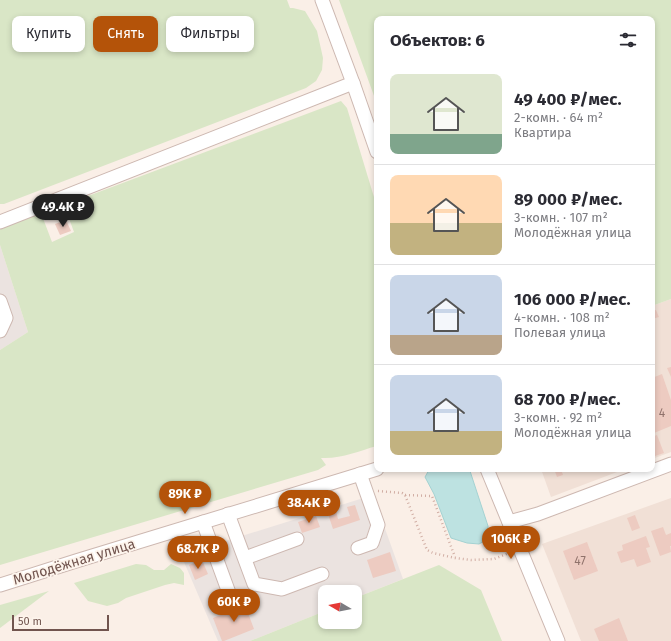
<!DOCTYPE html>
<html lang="ru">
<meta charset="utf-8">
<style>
:root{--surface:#fff;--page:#f2f2f3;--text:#2b2b33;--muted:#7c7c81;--line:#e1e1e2;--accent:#b45309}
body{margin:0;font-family:"Fira Sans",sans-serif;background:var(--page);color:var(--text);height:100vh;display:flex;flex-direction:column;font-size:15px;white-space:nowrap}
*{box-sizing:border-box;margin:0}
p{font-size:13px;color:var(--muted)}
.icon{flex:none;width:22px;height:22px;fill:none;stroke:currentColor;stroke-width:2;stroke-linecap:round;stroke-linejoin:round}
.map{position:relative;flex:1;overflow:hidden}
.drawer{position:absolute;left:374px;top:16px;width:281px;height:456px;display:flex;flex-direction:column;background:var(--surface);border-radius:8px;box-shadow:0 2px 6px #0003}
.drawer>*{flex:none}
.banner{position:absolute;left:12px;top:16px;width:302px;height:36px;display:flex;gap:8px}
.needle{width:26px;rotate:280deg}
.controls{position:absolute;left:318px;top:585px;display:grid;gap:8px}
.controls a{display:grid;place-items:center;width:44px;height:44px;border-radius:8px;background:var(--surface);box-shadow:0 2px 6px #0003;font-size:20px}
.scale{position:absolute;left:12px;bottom:10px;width:97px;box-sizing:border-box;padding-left:4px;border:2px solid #71544e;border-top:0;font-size:11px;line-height:14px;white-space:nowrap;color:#71544e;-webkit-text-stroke:3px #fdf4ec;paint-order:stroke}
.price{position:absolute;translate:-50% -34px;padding:0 9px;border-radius:14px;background:var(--accent);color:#fff;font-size:13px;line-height:26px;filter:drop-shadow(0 1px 2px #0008)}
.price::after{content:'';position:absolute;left:50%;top:24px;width:12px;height:9px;margin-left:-6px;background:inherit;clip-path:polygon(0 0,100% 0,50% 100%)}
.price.active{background:#222;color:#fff}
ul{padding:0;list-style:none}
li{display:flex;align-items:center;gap:12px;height:100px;padding:0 16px}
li+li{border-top:1px solid var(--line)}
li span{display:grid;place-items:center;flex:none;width:112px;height:80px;border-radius:8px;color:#555}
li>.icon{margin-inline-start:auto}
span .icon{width:48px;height:48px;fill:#fffc;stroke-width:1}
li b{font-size:17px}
h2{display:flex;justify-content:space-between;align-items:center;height:48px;padding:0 16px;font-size:17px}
.pill{padding:0 14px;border-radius:8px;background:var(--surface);box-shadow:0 2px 6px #0003;font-size:14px;line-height:36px}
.pill.active{background:var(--accent);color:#fff}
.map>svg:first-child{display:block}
.residential{fill:#f1e0d6}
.industrial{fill:#ebe3e0}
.green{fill:#d9e6c6}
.water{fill:#bde2e1;stroke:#a4d2d2}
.building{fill:#edcbc1}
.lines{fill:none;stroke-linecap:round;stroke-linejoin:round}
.minor-casing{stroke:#cdb8b1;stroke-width:15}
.path{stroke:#d1aea4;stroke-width:2.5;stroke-dasharray:1 3;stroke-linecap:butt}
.minor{stroke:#fff;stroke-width:13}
.labels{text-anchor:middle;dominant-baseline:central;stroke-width:3.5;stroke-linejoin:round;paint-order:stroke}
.number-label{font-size:12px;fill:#90726b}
.street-label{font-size:14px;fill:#71544e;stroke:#fdf4ec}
</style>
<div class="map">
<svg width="671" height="641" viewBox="0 0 671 641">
<rect width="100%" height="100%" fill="#faefe7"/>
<g class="residential">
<path d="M671,299V452L652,459V306Z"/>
<path d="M541,469H625L551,497Z"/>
<path d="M671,498V641H581L542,544Z"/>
</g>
<g class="industrial">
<path d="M0,245L28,332L0,350Z"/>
<path d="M373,495L403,579L355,598V592H325V611L250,641H218L181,555Z"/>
</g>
<g class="green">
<path d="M0,0H287L290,8H293L305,11L317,31L323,58L322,70L316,81L306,88L4,204H0Z"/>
<path d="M339,0H671V299L652,306V19H377V104Z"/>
<path d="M341,101L347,108L377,207V446C358,451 342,459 321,458L326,465L318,470L0,565V350L28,332L0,245V229L41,213L52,242L74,232L64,205Z"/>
<path d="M136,564L146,565L154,570H164L171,564L180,568L184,573V585L174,583L165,585L126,598L118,603L107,606L88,601L74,583Z"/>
<path d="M439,565L481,590L502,641H250L325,611V622H355V598Z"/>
<path d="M49,591L0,628V605Z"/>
</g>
<path class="water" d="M432,469H468L470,471L488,526V539L479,544L467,543L451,538L434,494L425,477L429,470Z"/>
<g class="building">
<path d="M66,220L71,231L60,235L55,224Z"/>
<path d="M656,310L659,317L652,319V311Z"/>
<path d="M671,367V377L667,368Z"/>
<path d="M662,374L671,400V426L654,433L652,427V378Z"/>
<path d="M657,435L664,453L655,456L652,447V437Z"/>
<path d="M554,469H561L563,475L557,477Z"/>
<path d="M355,505L360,520L333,529L328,514L336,511L338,519L350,516L347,507Z"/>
<path d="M635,515L640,528L632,531L627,518Z"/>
<path d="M316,516L320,527L302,533L298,522Z"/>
<path d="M663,527L666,535L671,533V546H670L671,552L660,556L651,531Z"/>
<path d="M646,536L650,547L646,548L651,562L637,567L634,559L621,563L617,552L623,550L622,545Z"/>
<path d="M587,542L598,571L574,580L563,551Z"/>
<path d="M390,552L396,571L373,578L367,560Z"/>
<path d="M202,560L208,574L195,580L189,565Z"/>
<path d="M245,605L254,629L224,641H222L213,618Z"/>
<path d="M619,618L628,641H599L594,629Z"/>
</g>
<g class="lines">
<defs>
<g id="minor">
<path d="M322,0L353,83L377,152"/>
<path d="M0,222L353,83"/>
<path d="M0,301L6,318L0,331"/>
<path d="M487,469L558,641"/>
<path d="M228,514L254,584L282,589L322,574"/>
<path d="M203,522L232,601"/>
<path d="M509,522L538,514L671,464"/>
<path d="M358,548L372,543L378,525L360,474"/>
<path d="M245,558L297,539"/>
<path d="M0,585L76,561L377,469"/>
</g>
</defs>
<use href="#minor" class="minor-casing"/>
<g class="path">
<path d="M378,491L402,493L405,495L427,550L433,553L455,558L471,560L494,559L509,553"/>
<path d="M405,495L432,496L455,557"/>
</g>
<use href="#minor" class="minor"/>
</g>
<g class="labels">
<g class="number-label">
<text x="662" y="413">4</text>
<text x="580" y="561">47</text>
</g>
<g class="street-label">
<text transform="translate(74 562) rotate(-17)">Молодёжная улица</text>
</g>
</g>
</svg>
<div class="controls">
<a><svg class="needle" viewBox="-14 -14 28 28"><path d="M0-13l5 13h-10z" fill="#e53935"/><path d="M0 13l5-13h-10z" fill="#7c7c81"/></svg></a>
</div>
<div class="scale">50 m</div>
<b class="price active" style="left:63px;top:228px">49.4K ₽</b>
<b class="price" style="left:185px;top:515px">89K ₽</b>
<b class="price" style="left:309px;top:524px">38.4K ₽</b>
<b class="price" style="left:511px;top:560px">106K ₽</b>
<b class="price" style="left:198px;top:570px">68.7K ₽</b>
<b class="price" style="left:234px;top:623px">60K ₽</b>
<div class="banner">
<a class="pill">Купить</a>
<a class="pill active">Снять</a>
<a class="pill">Фильтры</a>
</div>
<section class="drawer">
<h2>Объектов: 6<svg class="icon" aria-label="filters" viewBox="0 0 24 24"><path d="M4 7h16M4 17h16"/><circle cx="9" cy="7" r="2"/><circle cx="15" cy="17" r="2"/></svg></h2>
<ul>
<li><span style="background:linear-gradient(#dfe7d0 75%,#7fa58c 0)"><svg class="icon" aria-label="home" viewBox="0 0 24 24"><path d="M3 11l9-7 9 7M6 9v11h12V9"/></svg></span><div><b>49 400 ₽/мес.</b><p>2-комн. · 64 m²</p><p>Квартира</p></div></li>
<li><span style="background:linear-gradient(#ffd9b3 60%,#c2b280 0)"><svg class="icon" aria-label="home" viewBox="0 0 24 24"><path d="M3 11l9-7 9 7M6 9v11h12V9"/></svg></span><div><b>89 000 ₽/мес.</b><p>3-комн. · 107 m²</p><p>Молодёжная улица</p></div></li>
<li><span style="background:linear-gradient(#c9d6e8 75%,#b9a48a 0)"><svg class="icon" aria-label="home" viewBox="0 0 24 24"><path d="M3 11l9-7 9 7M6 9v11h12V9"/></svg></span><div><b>106 000 ₽/мес.</b><p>4-комн. · 108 m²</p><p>Полевая улица</p></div></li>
<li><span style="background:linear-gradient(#c9d6e8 70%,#c2b280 0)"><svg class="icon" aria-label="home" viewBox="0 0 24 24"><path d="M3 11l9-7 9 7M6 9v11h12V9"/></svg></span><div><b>68 700 ₽/мес.</b><p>3-комн. · 92 m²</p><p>Молодёжная улица</p></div></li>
</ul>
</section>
</div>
